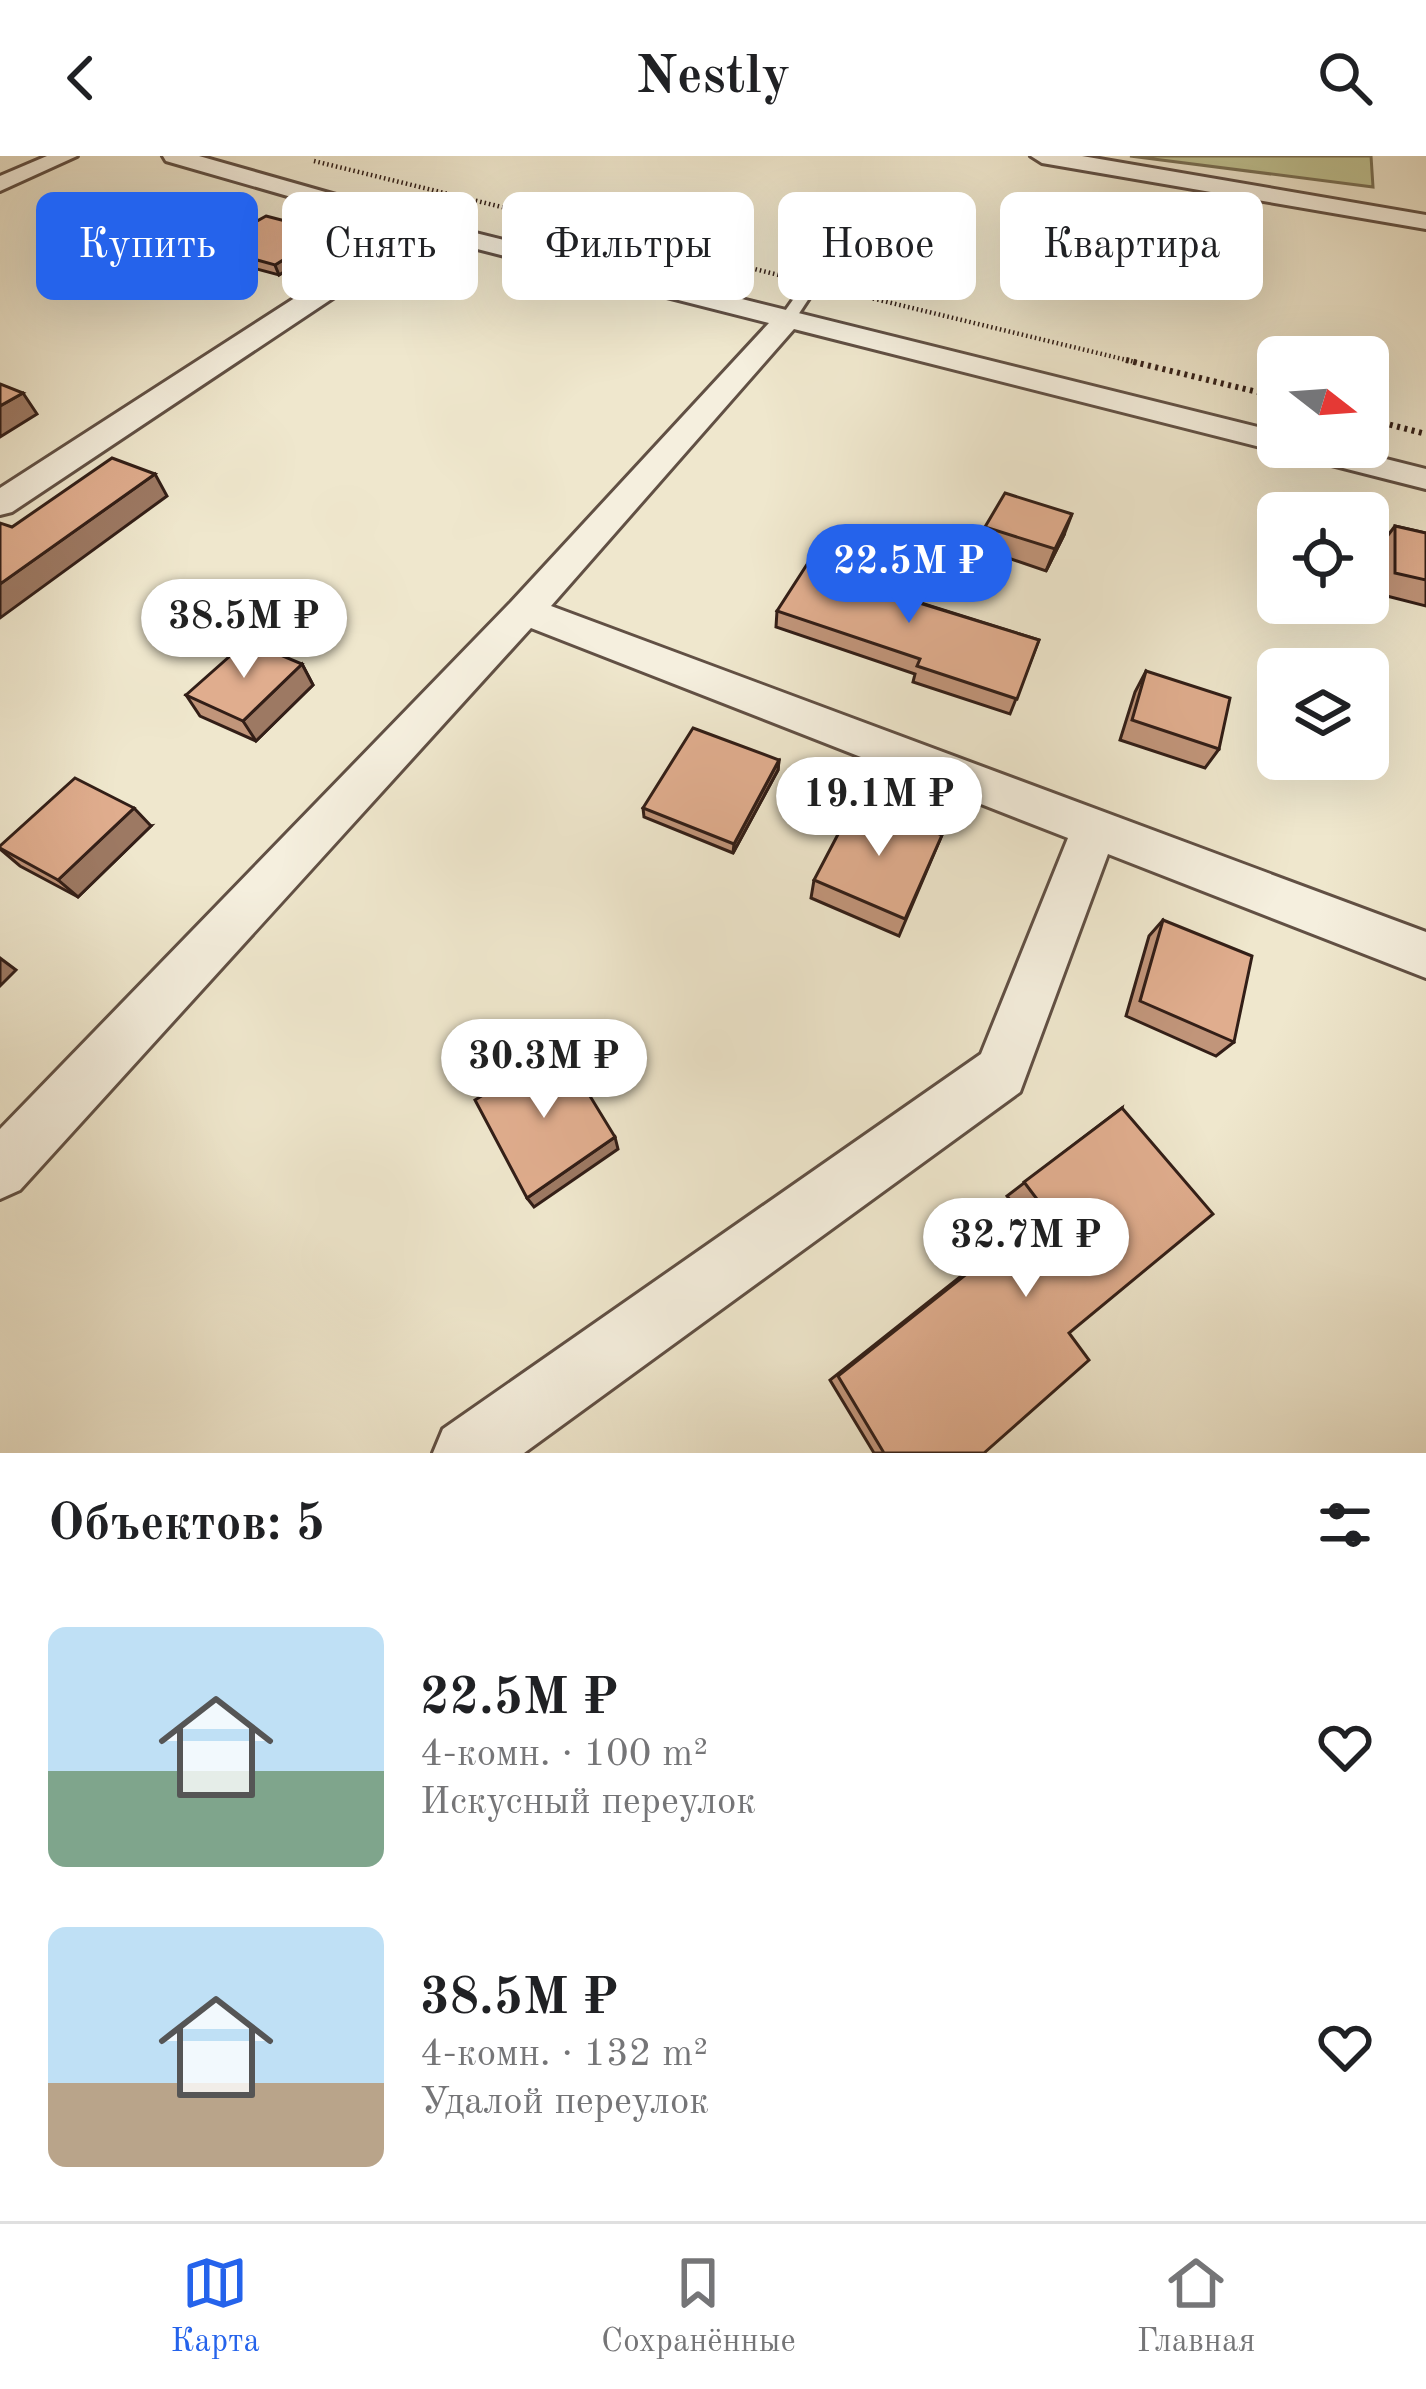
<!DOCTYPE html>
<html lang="ru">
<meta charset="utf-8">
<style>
:root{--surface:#fff;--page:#f2f2f2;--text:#202124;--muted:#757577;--line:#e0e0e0;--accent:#2563eb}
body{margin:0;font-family:"Old Standard TT",serif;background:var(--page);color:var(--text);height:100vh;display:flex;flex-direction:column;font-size:45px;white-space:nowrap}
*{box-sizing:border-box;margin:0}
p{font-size:39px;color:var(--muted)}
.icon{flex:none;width:66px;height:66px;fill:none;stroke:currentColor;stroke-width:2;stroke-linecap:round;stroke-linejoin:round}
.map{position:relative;height:1297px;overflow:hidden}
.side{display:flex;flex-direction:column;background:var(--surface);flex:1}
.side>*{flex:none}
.top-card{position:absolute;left:36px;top:36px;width:1356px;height:108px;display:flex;gap:24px}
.needle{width:78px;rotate:107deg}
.tools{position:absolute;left:1257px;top:180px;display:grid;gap:24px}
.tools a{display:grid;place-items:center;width:132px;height:132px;border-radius:18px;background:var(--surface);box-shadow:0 12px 48px #0002;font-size:60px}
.price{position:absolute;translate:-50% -102px;padding:0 27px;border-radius:42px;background:#fff;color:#222;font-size:39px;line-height:78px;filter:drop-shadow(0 3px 6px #0008)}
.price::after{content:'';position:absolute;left:50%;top:72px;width:36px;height:27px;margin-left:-18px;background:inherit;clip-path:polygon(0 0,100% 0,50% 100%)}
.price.on{background:var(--accent);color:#fff}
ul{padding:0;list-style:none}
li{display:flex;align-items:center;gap:36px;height:300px;padding:0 48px}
li span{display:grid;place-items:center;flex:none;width:336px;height:240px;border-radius:18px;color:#555}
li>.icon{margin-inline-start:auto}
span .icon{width:144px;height:144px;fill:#fffc;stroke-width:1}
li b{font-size:51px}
h2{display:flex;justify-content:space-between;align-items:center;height:144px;padding:0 48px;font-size:51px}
.chip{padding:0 42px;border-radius:18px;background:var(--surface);box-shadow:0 12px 48px #0002;font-size:42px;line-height:108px}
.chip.on{background:var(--accent);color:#fff}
header{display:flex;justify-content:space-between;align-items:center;height:156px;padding:0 48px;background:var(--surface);font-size:54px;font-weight:600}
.tabs{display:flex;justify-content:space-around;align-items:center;height:168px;border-top:3px solid var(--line);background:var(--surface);font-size:33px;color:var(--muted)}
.tabs a{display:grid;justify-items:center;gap:6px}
.tabs .on{color:var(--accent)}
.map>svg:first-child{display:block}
.green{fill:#c0c393;stroke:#797055;stroke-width:3}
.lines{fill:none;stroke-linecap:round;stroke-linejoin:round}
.service-casing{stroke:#615044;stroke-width:6}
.minor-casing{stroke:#615044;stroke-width:6}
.path-far1{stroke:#321e17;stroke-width:4.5;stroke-dasharray:1.5 3;stroke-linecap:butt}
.path{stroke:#321e17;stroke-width:6;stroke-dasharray:3 4.5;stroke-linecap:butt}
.service{fill:#f5efde;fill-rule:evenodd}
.minor{fill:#f5efde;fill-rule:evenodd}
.wall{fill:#c1957a;stroke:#321e17;stroke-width:3}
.shaded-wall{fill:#9d7963;stroke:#321e17;stroke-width:3}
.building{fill:#e0ad8e;stroke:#321e17;stroke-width:3}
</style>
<header><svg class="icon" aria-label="back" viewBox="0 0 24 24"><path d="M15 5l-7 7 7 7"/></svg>Nestly<svg class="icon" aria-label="search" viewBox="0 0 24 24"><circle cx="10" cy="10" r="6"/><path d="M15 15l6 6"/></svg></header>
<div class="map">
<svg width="1426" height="1297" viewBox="0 0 1426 1297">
<rect width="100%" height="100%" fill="#efe7cd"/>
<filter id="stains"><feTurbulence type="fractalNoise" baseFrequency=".00167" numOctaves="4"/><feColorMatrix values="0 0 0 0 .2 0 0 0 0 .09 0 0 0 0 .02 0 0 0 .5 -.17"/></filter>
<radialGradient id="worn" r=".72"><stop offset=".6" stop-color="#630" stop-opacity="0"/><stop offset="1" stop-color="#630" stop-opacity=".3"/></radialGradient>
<path class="green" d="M1130,0H1371L1373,31Z"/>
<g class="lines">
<defs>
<path id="service" d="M812,123L819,127L794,165L781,168L778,165L807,124Z"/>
<g id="minor">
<path d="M47,0H77L0,35V20Z"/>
<path d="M163,0H199L431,66L1278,276V291H1338L1426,313V333L794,173L551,450L1426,776V822L1108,698L1020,936L524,1297H433L443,1273L981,898L1068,682L531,472L20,1034L0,1043V973L511,446L769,167L426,80L12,356L0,359V332L402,73L166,5Z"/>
<path d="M1031,0H1082L1426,59V73L1042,7Z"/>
</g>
</defs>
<use href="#service" class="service-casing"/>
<use href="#minor" class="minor-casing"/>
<g class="path-far1">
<path d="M314,5L783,120"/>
<path d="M838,134L1139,207"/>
</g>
<g class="path">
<path d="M1126,204L1278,241"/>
<path d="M1368,263L1426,278"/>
</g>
<use href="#service" class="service"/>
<use href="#minor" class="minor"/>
</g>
<g class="wall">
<path d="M328,76L331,86L279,119L216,102L211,91Z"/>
<path d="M1395,370L1426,377V450L1379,438V391Z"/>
<path d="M985,371L1064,379L1046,415L979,392Z"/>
<path d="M889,437L1039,484L1010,558L913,526L915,518L776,471L777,455Z"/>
<path d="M302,508L313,529L256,585L200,560L186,539Z"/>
<path d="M1146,515L1219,593L1205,612L1120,584L1135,536Z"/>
<path d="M779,604L778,614L733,697L644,661L643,652Z"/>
<path d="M151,670L78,741L20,710L0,693Z"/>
<path d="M942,679L899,780L811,742L814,724Z"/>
<path d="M1163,764L1234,886L1216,900L1126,860L1149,780Z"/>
<path d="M1122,952L1069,1177L984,1297H874L830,1224L1028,1067L1007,1040Z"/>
</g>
<g class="shaded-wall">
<path d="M328,76L331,86L279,119L275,109Z"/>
<path d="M23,237L37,258L0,281V250Z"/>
<path d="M155,318L167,340L0,462V428Z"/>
<path d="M1072,358L1064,379L1046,415L1055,393Z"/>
<path d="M302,508L313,529L256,585L243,565Z"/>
<path d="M779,604L778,614L733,697L734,688Z"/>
<path d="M134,652L151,670L78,741L58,724Z"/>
<path d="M0,802L16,814L0,830Z"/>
<path d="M615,981L618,993L534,1051L527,1042Z"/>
</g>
<g class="building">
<path d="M266,60L328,76L275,109L211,91Z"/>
<path d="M0,228L23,237L0,250Z"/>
<path d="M112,302L155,318L0,428V367L12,371Z"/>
<path d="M1005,337L1072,358L1055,393L985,371Z"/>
<path d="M1395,370L1426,377V424L1395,417Z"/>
<path d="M815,396L892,421L884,436L1039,484L1017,543L917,510L920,503L777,455Z"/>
<path d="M247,485L302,508L243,565L186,539Z"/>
<path d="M1146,515L1230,542L1219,593L1132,564Z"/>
<path d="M693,572L779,604L734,688L643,652Z"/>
<path d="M75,622L134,652L58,724L0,692V690Z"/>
<path d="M856,644L942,679L905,763L814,724Z"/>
<path d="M1163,764L1252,800L1234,886L1140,845Z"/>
<path d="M560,891L615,981L527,1042L475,944Z"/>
<path d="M1122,952L1213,1058L1069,1177L1089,1204L984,1297H884L838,1220L1046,1055L1024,1026Z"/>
</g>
<rect width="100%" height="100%" filter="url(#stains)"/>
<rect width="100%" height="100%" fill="url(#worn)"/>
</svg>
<div class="tools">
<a><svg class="needle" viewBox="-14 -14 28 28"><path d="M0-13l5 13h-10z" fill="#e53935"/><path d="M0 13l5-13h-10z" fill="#757577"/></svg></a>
<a><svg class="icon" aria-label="locate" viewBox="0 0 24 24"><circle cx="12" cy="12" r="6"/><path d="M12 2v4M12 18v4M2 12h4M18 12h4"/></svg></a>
<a><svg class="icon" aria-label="layers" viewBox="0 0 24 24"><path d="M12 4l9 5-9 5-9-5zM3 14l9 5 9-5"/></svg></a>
</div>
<b class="price on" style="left:909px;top:470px">22.5M ₽</b>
<b class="price" style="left:244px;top:525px">38.5M ₽</b>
<b class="price" style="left:879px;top:703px">19.1M ₽</b>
<b class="price" style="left:544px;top:965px">30.3M ₽</b>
<b class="price" style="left:1026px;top:1144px">32.7M ₽</b>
<div class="top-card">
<a class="chip on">Купить</a>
<a class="chip">Снять</a>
<a class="chip">Фильтры</a>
<a class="chip">Новое</a>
<a class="chip">Квартира</a>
</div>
</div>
<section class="side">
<h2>Объектов: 5<svg class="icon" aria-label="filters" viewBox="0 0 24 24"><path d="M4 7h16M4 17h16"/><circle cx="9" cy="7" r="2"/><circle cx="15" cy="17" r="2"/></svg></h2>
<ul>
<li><span style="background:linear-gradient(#bfe0f5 60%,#7fa58c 0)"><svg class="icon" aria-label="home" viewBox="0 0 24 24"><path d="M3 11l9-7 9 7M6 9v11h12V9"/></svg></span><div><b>22.5M ₽</b><p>4-комн. · 100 m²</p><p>Искусный переулок</p></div><svg class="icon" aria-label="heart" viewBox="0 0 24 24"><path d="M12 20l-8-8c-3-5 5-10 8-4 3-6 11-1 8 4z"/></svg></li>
<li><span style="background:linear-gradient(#bfe0f5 65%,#b9a48a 0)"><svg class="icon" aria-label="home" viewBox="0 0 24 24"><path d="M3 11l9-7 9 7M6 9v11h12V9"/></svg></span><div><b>38.5M ₽</b><p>4-комн. · 132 m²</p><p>Удалой переулок</p></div><svg class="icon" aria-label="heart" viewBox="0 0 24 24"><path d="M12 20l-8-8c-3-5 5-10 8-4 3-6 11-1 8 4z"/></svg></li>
</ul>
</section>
<nav class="tabs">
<a class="on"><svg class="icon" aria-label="map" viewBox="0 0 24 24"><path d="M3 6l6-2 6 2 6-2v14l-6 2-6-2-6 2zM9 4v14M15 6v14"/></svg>Карта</a>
<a><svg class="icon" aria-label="saved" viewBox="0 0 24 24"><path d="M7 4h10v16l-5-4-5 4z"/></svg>Сохранённые</a>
<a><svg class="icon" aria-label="home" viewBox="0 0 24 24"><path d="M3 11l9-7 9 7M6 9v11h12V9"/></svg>Главная</a>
</nav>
